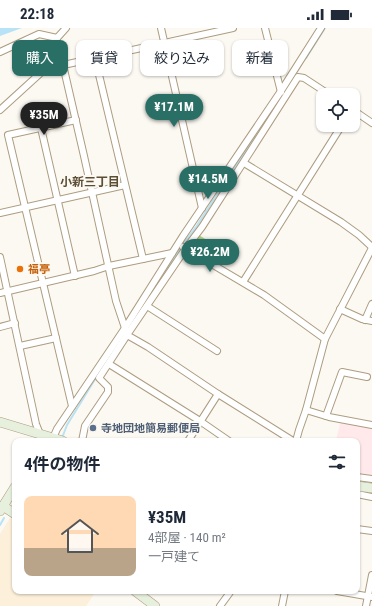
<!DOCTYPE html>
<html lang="ja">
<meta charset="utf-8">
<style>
:root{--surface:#fff;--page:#f6f6f7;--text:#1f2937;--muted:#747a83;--accent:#296f65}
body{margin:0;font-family:"Roboto Condensed","Noto Sans JP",sans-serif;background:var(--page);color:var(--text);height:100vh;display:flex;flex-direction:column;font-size:15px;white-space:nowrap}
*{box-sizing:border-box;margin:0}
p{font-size:13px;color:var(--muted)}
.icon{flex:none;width:22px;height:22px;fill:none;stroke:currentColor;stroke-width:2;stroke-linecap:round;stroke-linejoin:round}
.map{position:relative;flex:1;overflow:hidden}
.side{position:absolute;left:12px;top:410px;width:348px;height:156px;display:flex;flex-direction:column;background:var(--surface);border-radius:8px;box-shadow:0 1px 3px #0004}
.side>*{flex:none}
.top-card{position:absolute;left:12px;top:12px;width:348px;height:36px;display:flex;gap:8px}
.controls{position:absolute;left:316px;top:60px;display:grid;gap:8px}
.controls a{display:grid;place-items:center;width:44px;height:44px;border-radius:8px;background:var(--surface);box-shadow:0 1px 3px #0004;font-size:20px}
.price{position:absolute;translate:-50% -34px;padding:0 9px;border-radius:14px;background:var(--accent);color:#fff;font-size:13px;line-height:26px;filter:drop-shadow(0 1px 2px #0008)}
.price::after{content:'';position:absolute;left:50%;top:24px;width:12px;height:9px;margin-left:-6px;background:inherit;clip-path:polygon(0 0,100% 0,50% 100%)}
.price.selected{background:#222;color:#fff}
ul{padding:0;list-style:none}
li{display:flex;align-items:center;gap:12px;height:100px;padding:0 12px}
li span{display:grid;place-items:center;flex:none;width:112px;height:80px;border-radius:8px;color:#555}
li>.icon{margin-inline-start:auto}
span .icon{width:48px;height:48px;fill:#fffc;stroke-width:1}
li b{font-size:17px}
h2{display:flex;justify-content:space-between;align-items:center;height:48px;padding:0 12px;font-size:17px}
.tag{padding:0 14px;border-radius:8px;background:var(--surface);box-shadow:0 1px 3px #0004;font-size:14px;line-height:36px}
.tag.selected{background:var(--accent);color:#fff}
.status{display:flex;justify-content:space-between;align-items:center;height:28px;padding:0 20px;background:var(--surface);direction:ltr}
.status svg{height:11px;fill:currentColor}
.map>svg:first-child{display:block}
.built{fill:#fcf0da}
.education{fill:#ffe9eb}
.green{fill:#b5da82}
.water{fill:#b8e2f5}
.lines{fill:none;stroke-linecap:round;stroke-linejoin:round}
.stream{stroke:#b8e2f5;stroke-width:2}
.street-casing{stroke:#ad9d81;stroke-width:8}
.secondary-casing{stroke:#ad9d81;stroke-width:10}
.street{stroke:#fff;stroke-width:6}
.secondary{stroke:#e7f0dd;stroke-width:9}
.food-dot{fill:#e8710a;stroke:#fcf9f3;stroke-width:1.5}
.service-dot{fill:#5c6f8a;stroke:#fcf9f3;stroke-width:1.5}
.labels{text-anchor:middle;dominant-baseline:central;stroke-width:4;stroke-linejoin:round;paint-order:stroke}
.food-label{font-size:11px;font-weight:bold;fill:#c56008;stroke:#fcf9f3;text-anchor:start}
.service-label{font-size:11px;font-weight:bold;fill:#4e5e75;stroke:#fcf9f3;text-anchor:start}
.neighbourhood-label{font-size:12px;font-weight:bold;fill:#5d4f35;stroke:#fcf9f3}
</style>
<div class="status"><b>22:18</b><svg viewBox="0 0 49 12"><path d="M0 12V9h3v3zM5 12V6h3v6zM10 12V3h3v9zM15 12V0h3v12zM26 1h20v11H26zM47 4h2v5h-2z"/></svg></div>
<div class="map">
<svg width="372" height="578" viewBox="0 0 372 578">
<rect width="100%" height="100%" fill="#fcf9f3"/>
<path class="built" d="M10,490L15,493V563H96L86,578H0V506Z"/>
<path class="education" d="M340,395L372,400V449L357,447V413H336Z"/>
<path class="green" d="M199,207L216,218L207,231L190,219Z"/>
<path class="water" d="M0,0H22L0,8Z"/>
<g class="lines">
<g class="stream">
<path d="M306,30L325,0"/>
<path d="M142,279L182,217L196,199L277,74"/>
<path d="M62,410L67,397L97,348"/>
<path d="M0,497L4,490"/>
</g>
<defs>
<g id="street">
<path d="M161,0L202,180"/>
<path d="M265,0L281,64"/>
<path d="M0,24L39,6L57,10"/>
<path d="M95,30L143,231"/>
<path d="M63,37L84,128L116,273L125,300"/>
<path d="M45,41L233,0"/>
<path d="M0,82L45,41L57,10L66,0"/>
<path d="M353,82L372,95"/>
<path d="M41,100L75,248"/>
<path d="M244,135L341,194L359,207L372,219"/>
<path d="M0,185L125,157"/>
<path d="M183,219L264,267L325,311"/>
<path d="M0,229L36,396L40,406"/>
<path d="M243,254L342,97"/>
<path d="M0,265L94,243L109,238L172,225"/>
<path d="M147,278L217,323"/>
<path d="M340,281L362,291L372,293"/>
<path d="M365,292L372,276"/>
<path d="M0,299L15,295"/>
<path d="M20,318L56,310"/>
<path d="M109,336L200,393L229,413"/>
<path d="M72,378L8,107L76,92"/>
<path d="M306,382L329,389L372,397"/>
<path d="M326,388L342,344L367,349"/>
<path d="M53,410L57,401L125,300L183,208L281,63L321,0"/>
<path d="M82,413L85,398L108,364V359L99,350L127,307"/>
<path d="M188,413L218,366"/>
<path d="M293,413L218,366L148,319L127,307L186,220L202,199L298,49L304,50L330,67"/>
<path d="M296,413L299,402L306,382L325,311L372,220"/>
<path d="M357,449L372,451"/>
<path d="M357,466L372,469"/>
<path d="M357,501L372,503"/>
<path d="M337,563L372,569"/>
<path d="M220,578L231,563"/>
<path d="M282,578L285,563"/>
<path d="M366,578L372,547"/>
</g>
<g id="secondary">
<path d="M0,394L63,413"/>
<path d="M357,458L372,460"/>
<path d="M3,478L15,486"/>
<path d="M0,483L15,459"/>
<path d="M135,563L155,578"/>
</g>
</defs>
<use href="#street" class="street-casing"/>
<use href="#secondary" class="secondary-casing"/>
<use href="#street" class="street"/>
<use href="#secondary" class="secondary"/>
</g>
<circle class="food-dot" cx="20" cy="241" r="4"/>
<circle class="service-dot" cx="93" cy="400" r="4"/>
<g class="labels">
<g class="food-label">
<text x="28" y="241">福亭</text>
</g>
<g class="service-label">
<text x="101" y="400">寺地団地簡易郵便局</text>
</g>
<g class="neighbourhood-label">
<text x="90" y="154">小新三丁目</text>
</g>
</g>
</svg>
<div class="controls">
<a><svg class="icon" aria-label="locate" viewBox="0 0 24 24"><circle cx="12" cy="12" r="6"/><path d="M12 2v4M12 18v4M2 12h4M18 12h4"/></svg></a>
</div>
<b class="price" style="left:174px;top:100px">¥17.1M</b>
<b class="price selected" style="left:44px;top:108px">¥35M</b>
<b class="price" style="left:208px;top:172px">¥14.5M</b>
<b class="price" style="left:210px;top:245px">¥26.2M</b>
<div class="top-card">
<a class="tag selected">購入</a>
<a class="tag">賃貸</a>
<a class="tag">絞り込み</a>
<a class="tag">新着</a>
</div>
<section class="side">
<h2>4件の物件<svg class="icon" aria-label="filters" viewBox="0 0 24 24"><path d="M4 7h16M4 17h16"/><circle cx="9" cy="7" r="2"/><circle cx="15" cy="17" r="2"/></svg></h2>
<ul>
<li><span style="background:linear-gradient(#ffd9b3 65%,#b9a48a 0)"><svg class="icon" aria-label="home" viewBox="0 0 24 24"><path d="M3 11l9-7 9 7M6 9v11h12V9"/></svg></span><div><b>¥35M</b><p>4部屋 · 140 m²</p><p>一戸建て</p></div></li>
</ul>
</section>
</div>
